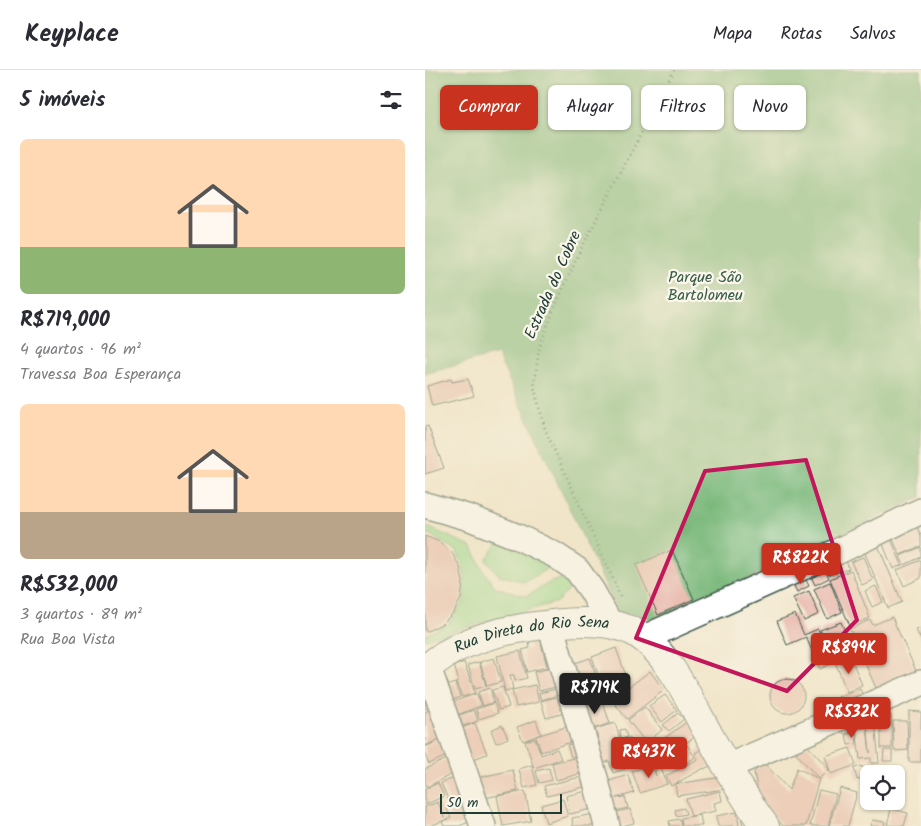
<!DOCTYPE html>
<html lang="pt">
<meta charset="utf-8">
<style>
:root{--surface:#fff;--page:#f2f2f3;--text:#2b2b33;--muted:#7c7c81;--line:#e1e1e2;--accent:#c8321e}
body{margin:0;font-family:Kalam,sans-serif;background:var(--page);color:var(--text);height:100vh;display:flex;flex-direction:column;font-size:19px;white-space:nowrap}
*{box-sizing:border-box;margin:0}
p{font-size:16px;color:var(--muted)}
.icon{flex:none;width:28px;height:28px;fill:none;stroke:currentColor;stroke-width:2;stroke-linecap:round;stroke-linejoin:round}
.map{position:relative;flex:1;overflow:hidden}
.details{display:flex;flex-direction:column;background:var(--surface);width:425px}
.details>*{flex:none}
.banner{position:absolute;left:15px;top:15px;width:405px;height:45px;display:flex;gap:10px}
.fabs{position:absolute;left:435px;top:695px;display:grid;gap:10px}
.fabs a{display:grid;place-items:center;width:45px;height:45px;border-radius:8px;background:var(--surface);box-shadow:0 1px 4px #0004;font-size:25px}
.scale{position:absolute;left:15px;bottom:12px;width:122px;box-sizing:border-box;padding-left:5px;border:2px solid #1f3d34;border-top:0;font-size:14px;line-height:18px;white-space:nowrap;color:#1f3d34;-webkit-text-stroke:4px #fbf7ec;paint-order:stroke}
.price{position:absolute;translate:-50% -42px;padding:0 11px;border-radius:5px;background:var(--accent);color:#fff;font-size:16px;line-height:32px;filter:drop-shadow(0 1px 2px #0008)}
.price::after{content:'';position:absolute;left:50%;top:30px;width:15px;height:11px;margin-left:-8px;background:inherit;clip-path:polygon(0 0,100% 0,50% 100%)}
.price.on{background:#222;color:#fff}
ul{padding:0;list-style:none}
li{display:grid;align-content:center;gap:10px;height:265px;padding:0 20px}
li span{display:grid;place-items:center;height:155px;border-radius:8px;color:#555}
li>.icon{margin-inline-start:auto}
span .icon{width:90px;height:90px;fill:#fffc;stroke-width:1}
li b{font-size:21px}
h2{display:flex;justify-content:space-between;align-items:center;height:60px;padding:0 20px;font-size:21px}
.chip{padding:0 18px;border-radius:8px;background:var(--surface);box-shadow:0 1px 4px #0004;font-size:18px;line-height:45px}
.chip.on{background:var(--accent);color:#fff}
header{display:flex;align-items:center;gap:30px;box-sizing:border-box;height:70px;padding:0 25px;background:var(--surface);border-bottom:1px solid var(--line)}
header strong{font-size:24px}
nav{display:flex;gap:28px;margin-inline-start:auto;font-size:18px}
main{display:flex;flex:1;min-height:0}
.map>svg:first-child{display:block}
.green{fill:#97d88f;stroke:#5b8a62}
.forest{fill:#79b87a;stroke:#4c7a57}
.building{fill:#e6b2a6}
.lines{fill:none;stroke-linecap:round;stroke-linejoin:round}
.minor-casing{stroke:#3e564a;stroke-width:28}
.major-casing{stroke:#3e564a;stroke-width:30}
.path{stroke:#3e564a;stroke-width:3;stroke-dasharray:1 4;stroke-linecap:butt}
.minor{stroke:#fff;stroke-width:25}
.major{stroke:#fff;stroke-width:28}
.marked{fill:none;stroke:#c2185b;stroke-width:4;stroke-linejoin:round}
.labels{text-anchor:middle;dominant-baseline:central;stroke-width:4.5;stroke-linejoin:round;paint-order:stroke}
.park-label{font-size:16px;fill:#375c46;stroke:#fbf7ec}
.street-label{font-size:16px;fill:#1f3d34;stroke:#fbf7ec}
</style>
<header>
<strong>Keyplace</strong>
<nav><a>Mapa</a><a>Rotas</a><a>Salvos</a></nav>
</header>
<main>
<section class="details">
<h2>5 imóveis<svg class="icon" aria-label="filters" viewBox="0 0 24 24"><path d="M4 7h16M4 17h16"/><circle cx="9" cy="7" r="2"/><circle cx="15" cy="17" r="2"/></svg></h2>
<ul>
<li><span style="background:linear-gradient(#ffd9b3 70%,#8fb573 0)"><svg class="icon" aria-label="home" viewBox="0 0 24 24"><path d="M3 11l9-7 9 7M6 9v11h12V9"/></svg></span><div><b>R$719,000</b><p>4 quartos · 96 m²</p><p>Travessa Boa Esperança</p></div></li>
<li><span style="background:linear-gradient(#ffd9b3 70%,#b9a48a 0)"><svg class="icon" aria-label="home" viewBox="0 0 24 24"><path d="M3 11l9-7 9 7M6 9v11h12V9"/></svg></span><div><b>R$532,000</b><p>3 quartos · 89 m²</p><p>Rua Boa Vista</p></div></li>
</ul>
</section>
<div class="map">
<svg width="496" height="756" viewBox="0 0 496 756">
<rect width="100%" height="100%" fill="#fbf7ec"/>
<filter id="ink" filterUnits="userSpaceOnUse"><feTurbulence type="fractalNoise" baseFrequency=".02" numOctaves="2"/><feDisplacementMap in="SourceGraphic" scale="10" xChannelSelector="R" yChannelSelector="G"/><feConvolveMatrix kernelMatrix="1 2 1 2 8 2 1 2 1" color-interpolation-filters="sRGB"/></filter>
<filter id="wash" filterUnits="userSpaceOnUse"><feTurbulence type="fractalNoise" baseFrequency=".0096" numOctaves="4" result="noise"/><feDisplacementMap in="SourceGraphic" scale="20" xChannelSelector="R" yChannelSelector="G"/><feGaussianBlur stdDeviation="1.12" result="paint"/><feColorMatrix in="noise" values="0 0 0 0 0 0 0 0 0 0 0 0 0 0 0 0 0 1.4 0 .05"/><feComposite in="paint" operator="in"/></filter>
<g filter="url(#wash)">
<rect width="100%" height="100%" fill="#f1e5c9"/>
<g class="green">
<path d="M0,456L46,476L59,502L70,517L101,526L126,512L145,506V519L132,532L0,569V565L23,554L38,532L40,508L37,494L32,481L4,464H0Z"/>
<path d="M69,465L110,479L123,498L100,512L74,505L61,489L72,475Z"/>
</g>
<path class="forest" d="M0,0H496V427L236,550L193,542L72,284L0,304Z"/>
<g id="blocks">
<g class="building">
<path d="M26,309L27,312L43,309L49,326L7,336L2,316Z"/>
<path d="M3,356L19,398L0,404V357Z"/>
<path d="M491,454L496,466V476L475,485L466,465Z"/>
<path d="M0,466L15,472L27,483L35,497L38,512L36,528L29,542L18,553L3,561H0Z"/>
<path d="M466,469L477,495L468,499L457,472Z"/>
<path d="M452,473L477,532L463,538L438,479Z"/>
<path d="M496,477V487L479,495L475,486Z"/>
<path d="M247,480L269,529L233,545L211,495Z"/>
<path d="M438,487L448,510L437,515L426,492Z"/>
<path d="M420,488L424,499L404,505L400,494Z"/>
<path d="M496,490V508L479,516L472,500Z"/>
<path d="M399,498L404,508L390,515L385,504Z"/>
<path d="M426,500L445,548L425,556L405,509Z"/>
<path d="M380,508L384,516L372,522L368,514Z"/>
<path d="M405,512L417,542L402,549L389,519Z"/>
<path d="M451,516L458,532L447,537L440,521Z"/>
<path d="M384,521L394,544L379,551L368,528Z"/>
<path d="M370,544L379,565L393,559L408,593L395,599L381,567L362,575L352,551Z"/>
<path d="M467,547L491,601L451,618L425,559L445,550L448,555Z"/>
<path d="M416,552L430,585L412,593L409,586L407,587L395,560Z"/>
<path d="M496,558V570L491,560Z"/>
<path d="M115,568L122,597L102,602L97,580L105,578L104,571Z"/>
<path d="M191,578L200,603L175,611L167,587Z"/>
<path d="M95,581L102,608L90,611L89,605H85L88,619L80,621L72,586Z"/>
<path d="M69,588L76,612L62,616L55,592Z"/>
<path d="M165,588L170,603L146,611L141,596Z"/>
<path d="M426,588L437,615L422,622L411,594Z"/>
<path d="M39,592L50,623L37,627L31,612L34,611L29,596Z"/>
<path d="M54,592L61,616L50,619L43,595Z"/>
<path d="M130,597L135,616L114,621L109,602Z"/>
<path d="M225,601L239,620L202,649L187,630Z"/>
<circle cx="362" cy="626" r="17"/>
<path d="M30,613L35,627L23,632L18,617Z"/>
<path d="M110,615L114,632L91,637L87,620Z"/>
<path d="M78,617L84,637L74,640L67,620Z"/>
<path d="M65,618L69,632L58,636L53,622Z"/>
<path d="M131,619L133,625L116,630L114,623Z"/>
<path d="M435,619L438,626L416,635L413,627Z"/>
<path d="M0,624L11,634L0,639Z"/>
<path d="M51,624H52L57,635L30,646L25,633L50,624Z"/>
<path d="M139,625L144,642L121,648L116,631Z"/>
<path d="M240,625L252,640L237,652L224,636Z"/>
<path d="M177,630L185,653L163,661L155,637Z"/>
<path d="M69,633L73,643L54,649L51,639Z"/>
<path d="M10,637L23,665L0,676V642Z"/>
<path d="M220,637L237,660L221,673L203,650Z"/>
<path d="M49,640L53,651L38,656L34,645Z"/>
<path d="M484,641L496,642V692H484Z"/>
<path d="M253,643L259,649L244,661L238,655Z"/>
<path d="M466,645L467,653L451,655L450,646Z"/>
<path d="M111,650L116,664L98,671L92,657Z"/>
<path d="M442,650H450L454,693H446V688L435,689L431,659L442,658L445,683Z"/>
<path d="M263,651L273,664L240,689L230,675Z"/>
<path d="M468,651H482L483,680L469,681Z"/>
<path d="M50,653L62,684L43,691L31,660Z"/>
<path d="M190,653L201,687L205,685L209,696L188,703L184,691L174,695L168,677L175,675L170,659Z"/>
<path d="M428,653L430,661L419,664L417,656Z"/>
<path d="M77,655L83,668L71,673L66,660Z"/>
<rect x="456" y="655" width="11" height="23"/>
<path d="M144,656L149,671L116,682L111,666Z"/>
<path d="M200,659L202,667L196,669L195,660Z"/>
<path d="M431,663L432,674L423,675L421,664Z"/>
<path d="M205,667L210,680L202,682L197,670Z"/>
<path d="M19,668L26,684L4,694L0,685V677Z"/>
<path d="M110,668L116,685L132,679L136,689L109,698L100,671Z"/>
<path d="M153,672L157,684L146,687L142,675Z"/>
<path d="M381,674L404,699L394,709L371,683Z"/>
<path d="M262,675L270,687L255,698L247,686Z"/>
<path d="M281,676L291,693L279,699V698L246,716L241,706L273,689L270,683Z"/>
<path d="M425,678L431,695L406,704L400,686Z"/>
<path d="M459,680H467V691H458Z"/>
<path d="M28,686L35,700L2,717L0,713V699Z"/>
<path d="M153,687L158,703L131,710L127,693Z"/>
<path d="M339,693L364,720L372,698L394,709L381,756H358L334,728L329,702Z"/>
<path d="M107,695L112,715L99,718L94,699Z"/>
<path d="M227,695L231,706L230,700L236,698L242,714L215,723L207,701Z"/>
<path d="M437,696L441,708L432,710L429,698Z"/>
<rect x="447" y="697" width="21" height="7"/>
<path d="M124,698L127,710L114,713L111,701Z"/>
<path d="M88,700L93,721L55,729L51,708Z"/>
<path d="M37,705L46,727L26,736L16,713Z"/>
<path d="M203,705L209,723L191,728L200,727L203,738L185,742L178,713Z"/>
<path d="M160,706L163,716L122,726L119,716Z"/>
<path d="M298,707L300,719L252,726L250,714Z"/>
<path d="M13,713L19,726L0,735V719Z"/>
<path d="M415,718L432,723L423,756H404Z"/>
<path d="M394,720L411,724L403,756H385Z"/>
<path d="M100,721L106,751L78,756L72,726Z"/>
<path d="M162,721L166,739L145,744L141,726Z"/>
<path d="M295,721L297,731L289,733L291,741L266,746L261,729Z"/>
<path d="M46,729L54,748L34,756H19L17,752L26,748L22,739Z"/>
<path d="M138,729L143,746L121,753L116,735Z"/>
<path d="M13,732L20,750L5,756H0V737Z"/>
<path d="M259,738L261,744L251,746L250,740Z"/>
<path d="M205,739L209,753L197,756H191L188,743Z"/>
<path d="M466,739L483,743L479,756L462,755Z"/>
<path d="M312,742L314,756H293L291,746Z"/>
<path d="M315,742L325,756H318Z"/>
<path d="M175,743L177,756H148L147,748Z"/>
<path d="M275,745L277,756H257L256,748Z"/>
<path d="M255,749L256,756H245L244,751Z"/>
<path d="M447,750L460,752L459,756H445Z"/>
</g>
</g>
</g>
<g filter="url(#ink)">
<use href="#blocks" fill-opacity="0" stroke="#3e564a" stroke-width="1"/>
<g class="lines">
<defs>
<g id="minor">
<path d="M0,435L45,448L93,467L130,485L152,500L167,521L185,554"/>
<path d="M125,554L172,715L182,756"/>
<path d="M219,568L418,479L496,441"/>
<path d="M3,597L58,756"/>
<path d="M302,697L496,613"/>
</g>
<g id="major">
<path id="s1" d="M0,600C30,572 71,561 111,556C142,552 176,548 205,560C241,576 266,633 284,665C301,696 319,728 340,756"/>
</g>
</defs>
<use href="#minor" class="minor-casing"/>
<use href="#major" class="major-casing"/>
<path class="path" d="M195,527L191,516L120,359L109,317L114,278L130,236L155,181L249,0"/>
<use href="#minor" class="minor"/>
<use href="#major" class="major"/>
</g>
</g>
<path d="M0 0H496V756H0ZM381,390L432,550L362,621L211,568L280,401Z" fill="#f1e5c9" fill-opacity=".55" fill-rule="evenodd"/>
<path class="marked" d="M381,390L432,550L362,621L211,568L280,401Z"/>
<g class="labels">
<g class="park-label">
<text x="280" y="207">Parque São<tspan x="280" dy="18">Bartolomeu</tspan></text>
</g>
<g class="street-label">
<text transform="translate(128 215) rotate(-66)">Estrada do Cobre</text>
<text stroke="none"><textPath href="#s1" startOffset="116">Rua Direta do Rio Sena</textPath></text>
</g>
</g>
</svg>
<div class="fabs">
<a><svg class="icon" aria-label="locate" viewBox="0 0 24 24"><circle cx="12" cy="12" r="6"/><path d="M12 2v4M12 18v4M2 12h4M18 12h4"/></svg></a>
</div>
<div class="scale">50 m</div>
<b class="price" style="left:376px;top:515px">R$822K</b>
<b class="price" style="left:424px;top:605px">R$899K</b>
<b class="price on" style="left:170px;top:645px">R$719K</b>
<b class="price" style="left:427px;top:669px">R$532K</b>
<b class="price" style="left:224px;top:709px">R$437K</b>
<div class="banner">
<a class="chip on">Comprar</a>
<a class="chip">Alugar</a>
<a class="chip">Filtros</a>
<a class="chip">Novo</a>
</div>
</div>
</main>
